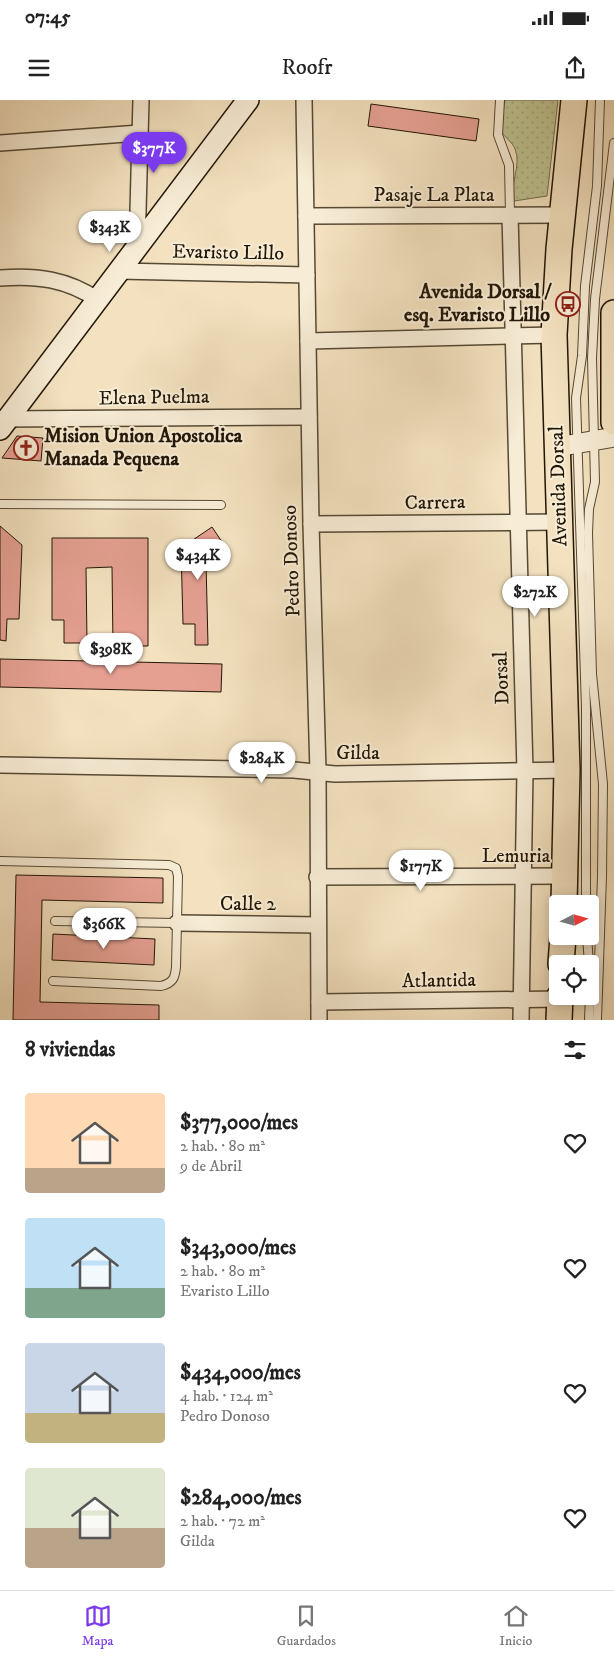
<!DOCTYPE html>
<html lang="es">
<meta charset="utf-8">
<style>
:root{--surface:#fff;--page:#f2f2f2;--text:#222;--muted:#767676;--line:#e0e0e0;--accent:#7c3aed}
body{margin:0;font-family:"IM FELL DW Pica",serif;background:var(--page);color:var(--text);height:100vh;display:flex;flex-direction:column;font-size:19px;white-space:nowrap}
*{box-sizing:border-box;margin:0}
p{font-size:16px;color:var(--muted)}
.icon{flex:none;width:28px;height:28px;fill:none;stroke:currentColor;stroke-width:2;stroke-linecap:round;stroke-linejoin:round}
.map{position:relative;height:920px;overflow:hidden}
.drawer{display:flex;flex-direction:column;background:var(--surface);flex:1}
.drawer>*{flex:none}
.needle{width:32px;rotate:84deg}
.buttons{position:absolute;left:549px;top:795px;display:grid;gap:10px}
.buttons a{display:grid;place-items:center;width:50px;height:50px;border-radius:5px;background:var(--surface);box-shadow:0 2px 12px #0003;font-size:25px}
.price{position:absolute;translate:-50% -42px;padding:0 11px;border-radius:18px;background:#fff;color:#222;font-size:16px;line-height:32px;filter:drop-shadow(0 1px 2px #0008)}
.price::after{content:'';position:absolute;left:50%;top:30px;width:15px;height:11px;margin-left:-8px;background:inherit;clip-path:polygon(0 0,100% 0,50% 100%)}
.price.current{background:var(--accent);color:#fff}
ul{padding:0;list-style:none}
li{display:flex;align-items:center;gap:15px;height:125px;padding:0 25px}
li span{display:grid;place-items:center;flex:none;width:140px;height:100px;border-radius:5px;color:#555}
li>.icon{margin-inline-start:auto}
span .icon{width:60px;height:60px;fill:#fffc;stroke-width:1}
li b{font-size:21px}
h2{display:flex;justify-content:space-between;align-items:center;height:60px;padding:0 25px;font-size:21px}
.status{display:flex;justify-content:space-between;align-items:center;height:35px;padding:0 25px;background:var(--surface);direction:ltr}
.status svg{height:14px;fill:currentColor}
header{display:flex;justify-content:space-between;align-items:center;height:65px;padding:0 25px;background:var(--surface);font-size:22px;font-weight:600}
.tab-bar{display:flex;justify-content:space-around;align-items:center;height:70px;border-top:1px solid var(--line);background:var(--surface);font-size:14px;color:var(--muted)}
.tab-bar a{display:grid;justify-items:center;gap:2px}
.tab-bar .current{color:var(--accent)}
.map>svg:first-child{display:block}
.grass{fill:url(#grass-dots);stroke:#706c4b}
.building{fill:#e5a092;stroke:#221606}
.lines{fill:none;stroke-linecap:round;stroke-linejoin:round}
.service-casing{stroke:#564934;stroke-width:10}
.minor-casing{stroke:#564934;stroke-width:18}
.tertiary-casing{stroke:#564934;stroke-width:21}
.secondary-casing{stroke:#221606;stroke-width:24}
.primary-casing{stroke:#221606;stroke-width:28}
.service{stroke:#f7ecd5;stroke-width:8}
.minor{stroke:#f7ecd5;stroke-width:15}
.tertiary{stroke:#f7ecd5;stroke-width:19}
.secondary{stroke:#f7ecd5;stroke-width:21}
.primary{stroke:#f3e1bf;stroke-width:25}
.labels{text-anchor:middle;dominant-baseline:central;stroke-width:4;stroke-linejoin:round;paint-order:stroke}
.street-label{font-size:20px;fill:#221606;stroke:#f7ecd5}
.poi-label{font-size:20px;font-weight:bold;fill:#221606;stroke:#f7ecd5;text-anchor:end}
</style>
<div class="status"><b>07:45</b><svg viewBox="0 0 49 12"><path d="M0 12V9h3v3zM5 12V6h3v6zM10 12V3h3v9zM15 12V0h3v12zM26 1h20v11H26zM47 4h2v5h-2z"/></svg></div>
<header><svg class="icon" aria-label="menu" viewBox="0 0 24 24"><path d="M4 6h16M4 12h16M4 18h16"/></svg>Roofr<svg class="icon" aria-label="share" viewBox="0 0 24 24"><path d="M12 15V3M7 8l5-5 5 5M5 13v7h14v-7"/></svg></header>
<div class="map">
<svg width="614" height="920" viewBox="0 0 614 920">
<defs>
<pattern id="grass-dots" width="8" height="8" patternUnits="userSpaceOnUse" patternTransform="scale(1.25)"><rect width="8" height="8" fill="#bec290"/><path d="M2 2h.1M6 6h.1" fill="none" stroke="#a3a67b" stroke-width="1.8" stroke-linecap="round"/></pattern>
</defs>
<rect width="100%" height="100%" fill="#f3e1bf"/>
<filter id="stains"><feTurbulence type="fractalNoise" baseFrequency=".004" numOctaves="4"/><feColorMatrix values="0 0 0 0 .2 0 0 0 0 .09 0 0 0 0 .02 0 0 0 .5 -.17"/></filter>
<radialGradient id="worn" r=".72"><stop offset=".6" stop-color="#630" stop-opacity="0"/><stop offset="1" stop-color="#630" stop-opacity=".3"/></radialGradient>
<path class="grass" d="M505,0H558L547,96L514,101C509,85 522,65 515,49C513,43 504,36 500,31Z"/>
<g class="building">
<path d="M371,4L479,19L476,41L368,26Z"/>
<path d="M17,336L43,338L41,361L2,358Z"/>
<path d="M0,426L22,445L19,519H7L6,541L0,540Z"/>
<path d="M212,427L226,448L206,462L208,545H195V524H183L181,448Z"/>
<path d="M52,438H148V546H113L112,467L86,468L87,543H64V520H52Z"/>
<path d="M0,559L222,564L221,592L0,587Z"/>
<path d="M16,775L163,778V803L42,800L40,902L159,905V920H13Z"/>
<path d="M53,834L155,839L154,865L52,860Z"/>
</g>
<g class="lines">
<defs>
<g id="service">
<path d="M500,0L498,35L509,65L510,115"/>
<path d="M0,404L221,405"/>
<path d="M0,761L169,765L176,768L178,776L176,867C175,878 173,883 161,886L53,881"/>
<path d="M586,804V608L576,298L582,256L585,186L597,86L600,0"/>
<path d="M55,821L177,823"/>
<path d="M587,836L589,864"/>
<path d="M589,920L590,896"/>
<path d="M597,920L602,776L603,684L592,574L588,433L589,409L595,382L592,258L595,199L614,43"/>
</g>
<g id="minor">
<path d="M304,0L311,424L318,672L319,920"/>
<path d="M0,43L140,33"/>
<path d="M510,115L525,671L521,920"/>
<path d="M306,116L562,115"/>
<path d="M137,148L141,0"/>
<path d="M119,171L307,175"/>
<path d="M0,178C36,175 67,179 98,200"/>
<path d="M308,241L554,235"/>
<path d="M1,319L309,317"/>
<path d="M311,424L560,422"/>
<path d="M0,665L294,670L335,674L567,670"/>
<path d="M317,777L565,776"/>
<path d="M177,823L318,825"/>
<path d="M319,902L560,899"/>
</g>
<path id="tertiary" d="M557,347L614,337"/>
<path id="secondary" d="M0,329L248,0"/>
<g id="primary">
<path d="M614,213V322"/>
<path d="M564,804L567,670L554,235L559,149L574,0"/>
<path d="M561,864L563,836"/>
<path d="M559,920L560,896"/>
</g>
</defs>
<use href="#service" class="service-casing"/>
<use href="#minor" class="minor-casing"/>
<use href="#tertiary" class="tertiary-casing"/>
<use href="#secondary" class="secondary-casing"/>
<use href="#primary" class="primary-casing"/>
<use href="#service" class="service"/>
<use href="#minor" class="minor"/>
<use href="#tertiary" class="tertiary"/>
<use href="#secondary" class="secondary"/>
<use href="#primary" class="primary"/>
</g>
<defs>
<symbol id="bus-ring" viewBox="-11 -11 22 22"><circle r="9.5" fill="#f7ecd5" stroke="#8f2418" stroke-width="1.5"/><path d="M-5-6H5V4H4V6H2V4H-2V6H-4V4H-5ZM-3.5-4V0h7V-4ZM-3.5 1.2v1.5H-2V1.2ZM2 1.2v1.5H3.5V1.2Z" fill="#8f2418"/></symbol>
<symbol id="church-ring" viewBox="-11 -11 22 22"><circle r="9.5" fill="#f7ecd5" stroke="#8f2418" stroke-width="1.5"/><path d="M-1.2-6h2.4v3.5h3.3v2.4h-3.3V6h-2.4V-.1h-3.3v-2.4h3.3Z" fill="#8f2418"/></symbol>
</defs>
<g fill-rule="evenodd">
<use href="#bus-ring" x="554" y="190" width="28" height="28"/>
<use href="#church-ring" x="12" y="334" width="28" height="28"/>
</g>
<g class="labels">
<g class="street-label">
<text x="434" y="95">Pasaje La Plata</text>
<text transform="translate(228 153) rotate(1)">Evaristo Lillo</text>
<text transform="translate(154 298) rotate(-1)">Elena Puelma</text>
<text transform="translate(559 386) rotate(-92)">Avenida Dorsal</text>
<text transform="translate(435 403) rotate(-1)">Carrera</text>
<text transform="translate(292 461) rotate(-92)">Pedro Donoso</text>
<text transform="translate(502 578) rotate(-92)">Dorsal</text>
<text x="358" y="653">Gilda</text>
<text x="516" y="756">Lemuria</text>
<text x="248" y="804">Calle 2</text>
<text transform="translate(439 881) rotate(-1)">Atlantida</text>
</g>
<g class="poi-label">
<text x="550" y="192">Avenida Dorsal /<tspan x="550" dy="23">esq. Evaristo Lillo</tspan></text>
<text x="44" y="336" text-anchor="start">Mision Union Apostolica<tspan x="44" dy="23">Manada Pequena</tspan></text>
</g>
</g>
<rect width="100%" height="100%" filter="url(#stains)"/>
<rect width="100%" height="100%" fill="url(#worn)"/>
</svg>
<div class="buttons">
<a><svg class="needle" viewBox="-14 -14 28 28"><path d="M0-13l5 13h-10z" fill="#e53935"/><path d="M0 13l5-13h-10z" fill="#767676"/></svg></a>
<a><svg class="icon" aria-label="locate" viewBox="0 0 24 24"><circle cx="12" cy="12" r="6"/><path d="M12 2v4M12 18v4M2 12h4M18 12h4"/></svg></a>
</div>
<b class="price current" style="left:154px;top:74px">$377K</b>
<b class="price" style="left:110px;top:153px">$343K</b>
<b class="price" style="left:198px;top:481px">$434K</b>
<b class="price" style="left:535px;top:518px">$272K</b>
<b class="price" style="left:111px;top:575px">$398K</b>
<b class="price" style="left:262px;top:684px">$284K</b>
<b class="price" style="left:421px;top:792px">$177K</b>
<b class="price" style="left:104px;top:850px">$366K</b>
</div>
<section class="drawer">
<h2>8 viviendas<svg class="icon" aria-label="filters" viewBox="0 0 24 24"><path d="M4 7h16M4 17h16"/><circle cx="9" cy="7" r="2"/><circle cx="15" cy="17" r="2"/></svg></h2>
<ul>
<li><span style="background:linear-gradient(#ffd9b3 75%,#b9a48a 0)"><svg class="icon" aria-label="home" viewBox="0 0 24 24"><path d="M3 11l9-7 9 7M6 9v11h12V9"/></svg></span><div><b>$377,000/mes</b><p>2 hab. · 80 m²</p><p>9 de Abril</p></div><svg class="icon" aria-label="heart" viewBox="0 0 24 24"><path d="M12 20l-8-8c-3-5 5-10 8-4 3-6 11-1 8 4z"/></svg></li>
<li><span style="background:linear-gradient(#bfe0f5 70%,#7fa58c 0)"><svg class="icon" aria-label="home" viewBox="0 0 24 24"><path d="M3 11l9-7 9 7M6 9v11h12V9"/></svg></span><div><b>$343,000/mes</b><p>2 hab. · 80 m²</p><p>Evaristo Lillo</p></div><svg class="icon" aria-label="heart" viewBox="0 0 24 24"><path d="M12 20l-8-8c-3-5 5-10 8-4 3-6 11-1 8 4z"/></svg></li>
<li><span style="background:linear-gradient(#c9d6e8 70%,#c2b280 0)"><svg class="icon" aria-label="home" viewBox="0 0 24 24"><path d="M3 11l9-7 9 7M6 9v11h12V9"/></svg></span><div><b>$434,000/mes</b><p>4 hab. · 124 m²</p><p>Pedro Donoso</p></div><svg class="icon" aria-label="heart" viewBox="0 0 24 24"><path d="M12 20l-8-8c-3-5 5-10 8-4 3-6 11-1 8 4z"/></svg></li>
<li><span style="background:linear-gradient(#dfe7d0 60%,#b9a48a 0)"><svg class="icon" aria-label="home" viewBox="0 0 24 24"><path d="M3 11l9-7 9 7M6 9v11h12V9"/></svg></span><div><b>$284,000/mes</b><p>2 hab. · 72 m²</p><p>Gilda</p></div><svg class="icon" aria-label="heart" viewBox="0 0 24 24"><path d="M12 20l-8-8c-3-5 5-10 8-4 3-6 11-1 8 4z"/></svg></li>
</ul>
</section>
<nav class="tab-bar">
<a class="current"><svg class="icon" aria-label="map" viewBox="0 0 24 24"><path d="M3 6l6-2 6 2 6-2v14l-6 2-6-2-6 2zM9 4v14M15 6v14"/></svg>Mapa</a>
<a><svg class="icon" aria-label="saved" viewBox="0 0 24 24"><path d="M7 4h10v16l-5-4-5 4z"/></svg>Guardados</a>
<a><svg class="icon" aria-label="home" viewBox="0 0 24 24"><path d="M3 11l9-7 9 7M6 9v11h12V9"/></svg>Inicio</a>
</nav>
